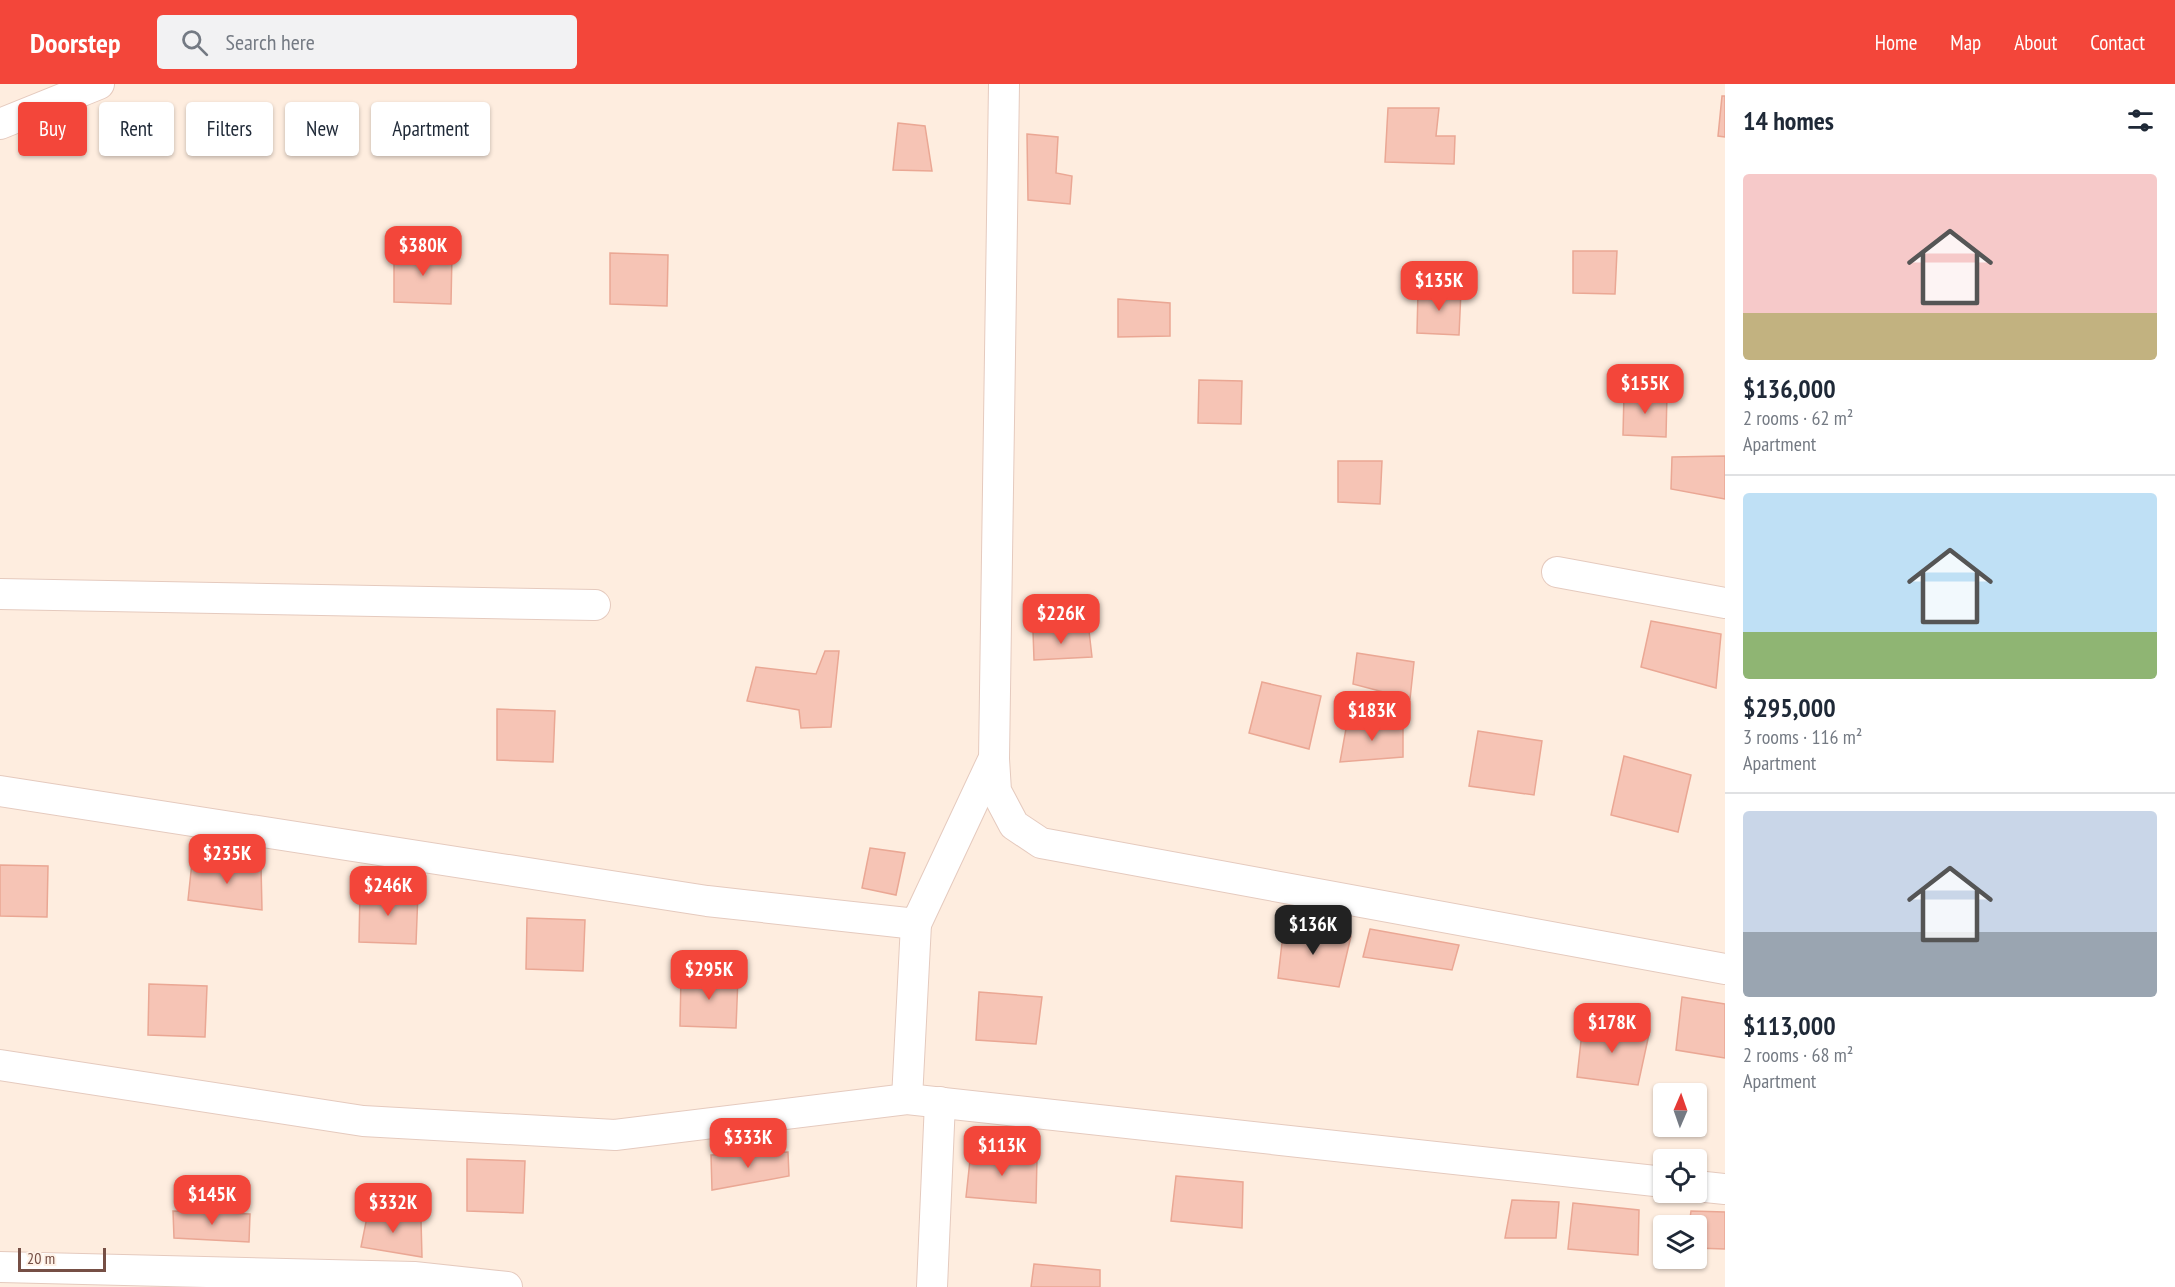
<!DOCTYPE html>
<meta charset="utf-8">
<style>
:root{--surface:#fff;--page:#f2f2f3;--text:#1f2937;--muted:#747a83;--line:#e0e1e3;--accent:#f3463a}
body{margin:0;font-family:"PT Sans Narrow",sans-serif;background:var(--page);color:var(--text);height:100vh;display:flex;flex-direction:column;font-size:22px;white-space:nowrap}
*{box-sizing:border-box;margin:0}
p{font-size:20px;color:var(--muted)}
.icon{flex:none;width:33px;height:33px;fill:none;stroke:currentColor;stroke-width:2;stroke-linecap:round;stroke-linejoin:round}
.map{position:relative;flex:1;overflow:hidden}
.panel{display:flex;flex-direction:column;background:var(--surface);width:450px}
.panel>*{flex:none}
.top-card{position:absolute;left:18px;top:18px;width:570px;height:54px;display:flex;gap:12px}
.needle{width:39px;rotate:2deg}
.buttons{position:absolute;left:1653px;top:999px;display:grid;gap:12px}
.buttons a{display:grid;place-items:center;width:54px;height:54px;border-radius:6px;background:var(--surface);box-shadow:0 2px 4px #0004;font-size:30px}
.scale{position:absolute;left:18px;bottom:15px;width:88px;box-sizing:border-box;padding-left:6px;border:3px solid #764f45;border-top:0;font-size:16px;line-height:21px;white-space:nowrap;color:#764f45;-webkit-text-stroke:4px #fff2e7;paint-order:stroke}
.price{position:absolute;translate:-50% -51px;padding:0 14px;border-radius:12px;background:var(--accent);color:#fff;font-size:20px;line-height:39px;filter:drop-shadow(0 2px 3px #0008)}
.price::after{content:'';position:absolute;left:50%;top:36px;width:18px;height:14px;margin-left:-9px;background:inherit;clip-path:polygon(0 0,100% 0,50% 100%)}
.price.active{background:#222;color:#fff}
ul{padding:0;list-style:none}
li{display:grid;align-content:center;gap:12px;height:318px;padding:0 18px}
li+li{border-top:2px solid var(--line)}
li span{display:grid;place-items:center;height:186px;border-radius:6px;color:#555}
li>.icon{margin-inline-start:auto}
span .icon{width:108px;height:108px;fill:#fffc;stroke-width:1}
li b{font-size:26px}
h2{display:flex;justify-content:space-between;align-items:center;height:72px;padding:0 18px;font-size:26px}
.pill{padding:0 21px;border-radius:6px;background:var(--surface);box-shadow:0 2px 4px #0004;font-size:21px;line-height:54px}
.pill.active{background:var(--accent);color:#fff}
header{display:flex;align-items:center;gap:36px;box-sizing:border-box;height:84px;padding:0 30px;background:var(--accent);color:#fff}
header strong{font-size:28px}
nav{display:flex;gap:33px;margin-inline-start:auto;font-size:21px}
.search{width:420px;height:54px;background:var(--page);display:flex;align-items:center;gap:15px;box-sizing:border-box;padding:0 21px;border-radius:6px;color:var(--muted);font-size:22px}
main{display:flex;flex:1;min-height:0}
.map>svg:first-child{display:block}
.building{fill:#f6c4b5;stroke:#eaa794;stroke-width:1.5}
.lines{fill:none;stroke-linecap:round;stroke-linejoin:round}
.minor-casing{stroke:#e5cabe;stroke-width:32}
.minor{stroke:#fff;stroke-width:30}
</style>
<header>
<strong>Doorstep</strong>
<div class="search"><svg class="icon" aria-label="search" viewBox="0 0 24 24"><circle cx="10" cy="10" r="6"/><path d="M15 15l6 6"/></svg>Search here</div>
<nav><a>Home</a><a>Map</a><a>About</a><a>Contact</a></nav>
</header>
<main>
<div class="map">
<svg width="1725" height="1203" viewBox="0 0 1725 1203">
<rect width="100%" height="100%" fill="#feeddf"/>
<g class="building">
<path d="M1722,12H1725V53L1718,52Z"/>
<path d="M1388,24H1439L1436,52H1455L1454,80L1385,78Z"/>
<path d="M898,39L925,42L932,87L893,86Z"/>
<path d="M1027,50L1058,53L1056,89L1072,92L1070,120L1028,116Z"/>
<path d="M394,167L452,169L451,220L394,218Z"/>
<path d="M1573,167H1617L1615,210L1573,209Z"/>
<path d="M610,169L668,171L667,222L610,220Z"/>
<path d="M1418,207H1461L1459,251L1417,249Z"/>
<path d="M1118,215L1170,219V252L1118,253Z"/>
<path d="M1199,296L1242,297L1241,340L1198,339Z"/>
<path d="M1624,309H1667L1666,353L1623,351Z"/>
<path d="M1725,372V415L1671,405L1672,373Z"/>
<path d="M1338,377H1382L1380,420L1338,418Z"/>
<path d="M1651,537L1721,550L1716,604L1641,583Z"/>
<path d="M1033,547H1089L1092,573L1034,576Z"/>
<path d="M825,567H839L831,643L801,644L799,626L747,617L756,583L816,590Z"/>
<path d="M1357,569L1414,578L1410,615L1353,600Z"/>
<path d="M1262,598L1321,612L1309,665L1249,649Z"/>
<path d="M497,625L555,627L553,678L497,676Z"/>
<path d="M1347,639L1403,642V673L1340,678Z"/>
<path d="M1478,647L1542,657L1534,711L1469,702Z"/>
<path d="M1624,672L1691,691L1678,748L1611,731Z"/>
<path d="M870,764L905,769L896,811L862,804Z"/>
<path d="M192,778L261,782L262,826L188,816Z"/>
<path d="M0,781L48,782L47,833L0,832Z"/>
<path d="M360,806L418,808L416,860L359,858Z"/>
<path d="M527,834L585,836L583,887L526,885Z"/>
<path d="M1284,841L1351,852L1339,903L1278,894Z"/>
<path d="M1370,845L1459,861L1452,886L1363,873Z"/>
<path d="M681,891L738,893L736,944L680,942Z"/>
<path d="M149,900L207,902L205,953L148,951Z"/>
<path d="M979,908L1042,913L1036,960L976,956Z"/>
<path d="M1682,913L1725,920V974L1676,966Z"/>
<path d="M1583,939L1649,950L1638,1001L1577,993Z"/>
<path d="M971,1067L1037,1073L1036,1119L966,1113Z"/>
<path d="M788,1068L789,1092L712,1106L711,1071Z"/>
<path d="M467,1075L525,1077L523,1129L467,1127Z"/>
<path d="M1176,1092L1243,1098L1242,1144L1171,1137Z"/>
<path d="M1512,1116L1559,1118L1556,1154H1505Z"/>
<path d="M1573,1119L1639,1126L1638,1171L1568,1165Z"/>
<path d="M173,1127L250,1130L249,1158L174,1154Z"/>
<path d="M1691,1127L1725,1128V1165L1696,1164V1142H1689Z"/>
<path d="M368,1128L421,1136L422,1173L361,1163Z"/>
<path d="M1034,1180L1100,1186V1203H1031Z"/>
</g>
<g class="lines">
<defs>
<g id="minor">
<path d="M1004,0L994,675L996,707L1014,741L1041,759L1725,885"/>
<path d="M0,40L99,0"/>
<path d="M1557,488L1725,519"/>
<path d="M0,510L595,521"/>
<path d="M0,707L707,817L916,840L992,678"/>
<path d="M0,981L363,1037L615,1051L907,1015L1664,1098"/>
<path d="M907,1015L916,840"/>
<path d="M1696,1102L1725,1105"/>
<path d="M0,1183L414,1193L507,1203"/>
<path d="M932,1203L940,1018"/>
</g>
</defs>
<use href="#minor" class="minor-casing"/>
<use href="#minor" class="minor"/>
</g>
</svg>
<div class="buttons">
<a><svg class="needle" viewBox="-14 -14 28 28"><path d="M0-13l5 13h-10z" fill="#e53935"/><path d="M0 13l5-13h-10z" fill="#747a83"/></svg></a>
<a><svg class="icon" aria-label="locate" viewBox="0 0 24 24"><circle cx="12" cy="12" r="6"/><path d="M12 2v4M12 18v4M2 12h4M18 12h4"/></svg></a>
<a><svg class="icon" aria-label="layers" viewBox="0 0 24 24"><path d="M12 4l9 5-9 5-9-5zM3 14l9 5 9-5"/></svg></a>
</div>
<div class="scale">20 m</div>
<b class="price" style="left:423px;top:193px">$380K</b>
<b class="price" style="left:1439px;top:228px">$135K</b>
<b class="price" style="left:1645px;top:331px">$155K</b>
<b class="price" style="left:1061px;top:561px">$226K</b>
<b class="price" style="left:1372px;top:658px">$183K</b>
<b class="price" style="left:227px;top:801px">$235K</b>
<b class="price" style="left:388px;top:833px">$246K</b>
<b class="price active" style="left:1313px;top:872px">$136K</b>
<b class="price" style="left:709px;top:917px">$295K</b>
<b class="price" style="left:1612px;top:970px">$178K</b>
<b class="price" style="left:748px;top:1085px">$333K</b>
<b class="price" style="left:1002px;top:1093px">$113K</b>
<b class="price" style="left:212px;top:1142px">$145K</b>
<b class="price" style="left:393px;top:1150px">$332K</b>
<div class="top-card">
<a class="pill active">Buy</a>
<a class="pill">Rent</a>
<a class="pill">Filters</a>
<a class="pill">New</a>
<a class="pill">Apartment</a>
</div>
</div>
<section class="panel">
<h2>14 homes<svg class="icon" aria-label="filters" viewBox="0 0 24 24"><path d="M4 7h16M4 17h16"/><circle cx="9" cy="7" r="2"/><circle cx="15" cy="17" r="2"/></svg></h2>
<ul>
<li><span style="background:linear-gradient(#f6c9c9 75%,#c2b280 0)"><svg class="icon" aria-label="home" viewBox="0 0 24 24"><path d="M3 11l9-7 9 7M6 9v11h12V9"/></svg></span><div><b>$136,000</b><p>2 rooms · 62 m²</p><p>Apartment</p></div></li>
<li><span style="background:linear-gradient(#bfe0f5 75%,#8fb573 0)"><svg class="icon" aria-label="home" viewBox="0 0 24 24"><path d="M3 11l9-7 9 7M6 9v11h12V9"/></svg></span><div><b>$295,000</b><p>3 rooms · 116 m²</p><p>Apartment</p></div></li>
<li><span style="background:linear-gradient(#c9d6e8 65%,#9aa5b1 0)"><svg class="icon" aria-label="home" viewBox="0 0 24 24"><path d="M3 11l9-7 9 7M6 9v11h12V9"/></svg></span><div><b>$113,000</b><p>2 rooms · 68 m²</p><p>Apartment</p></div></li>
</ul>
</section>
</main>
